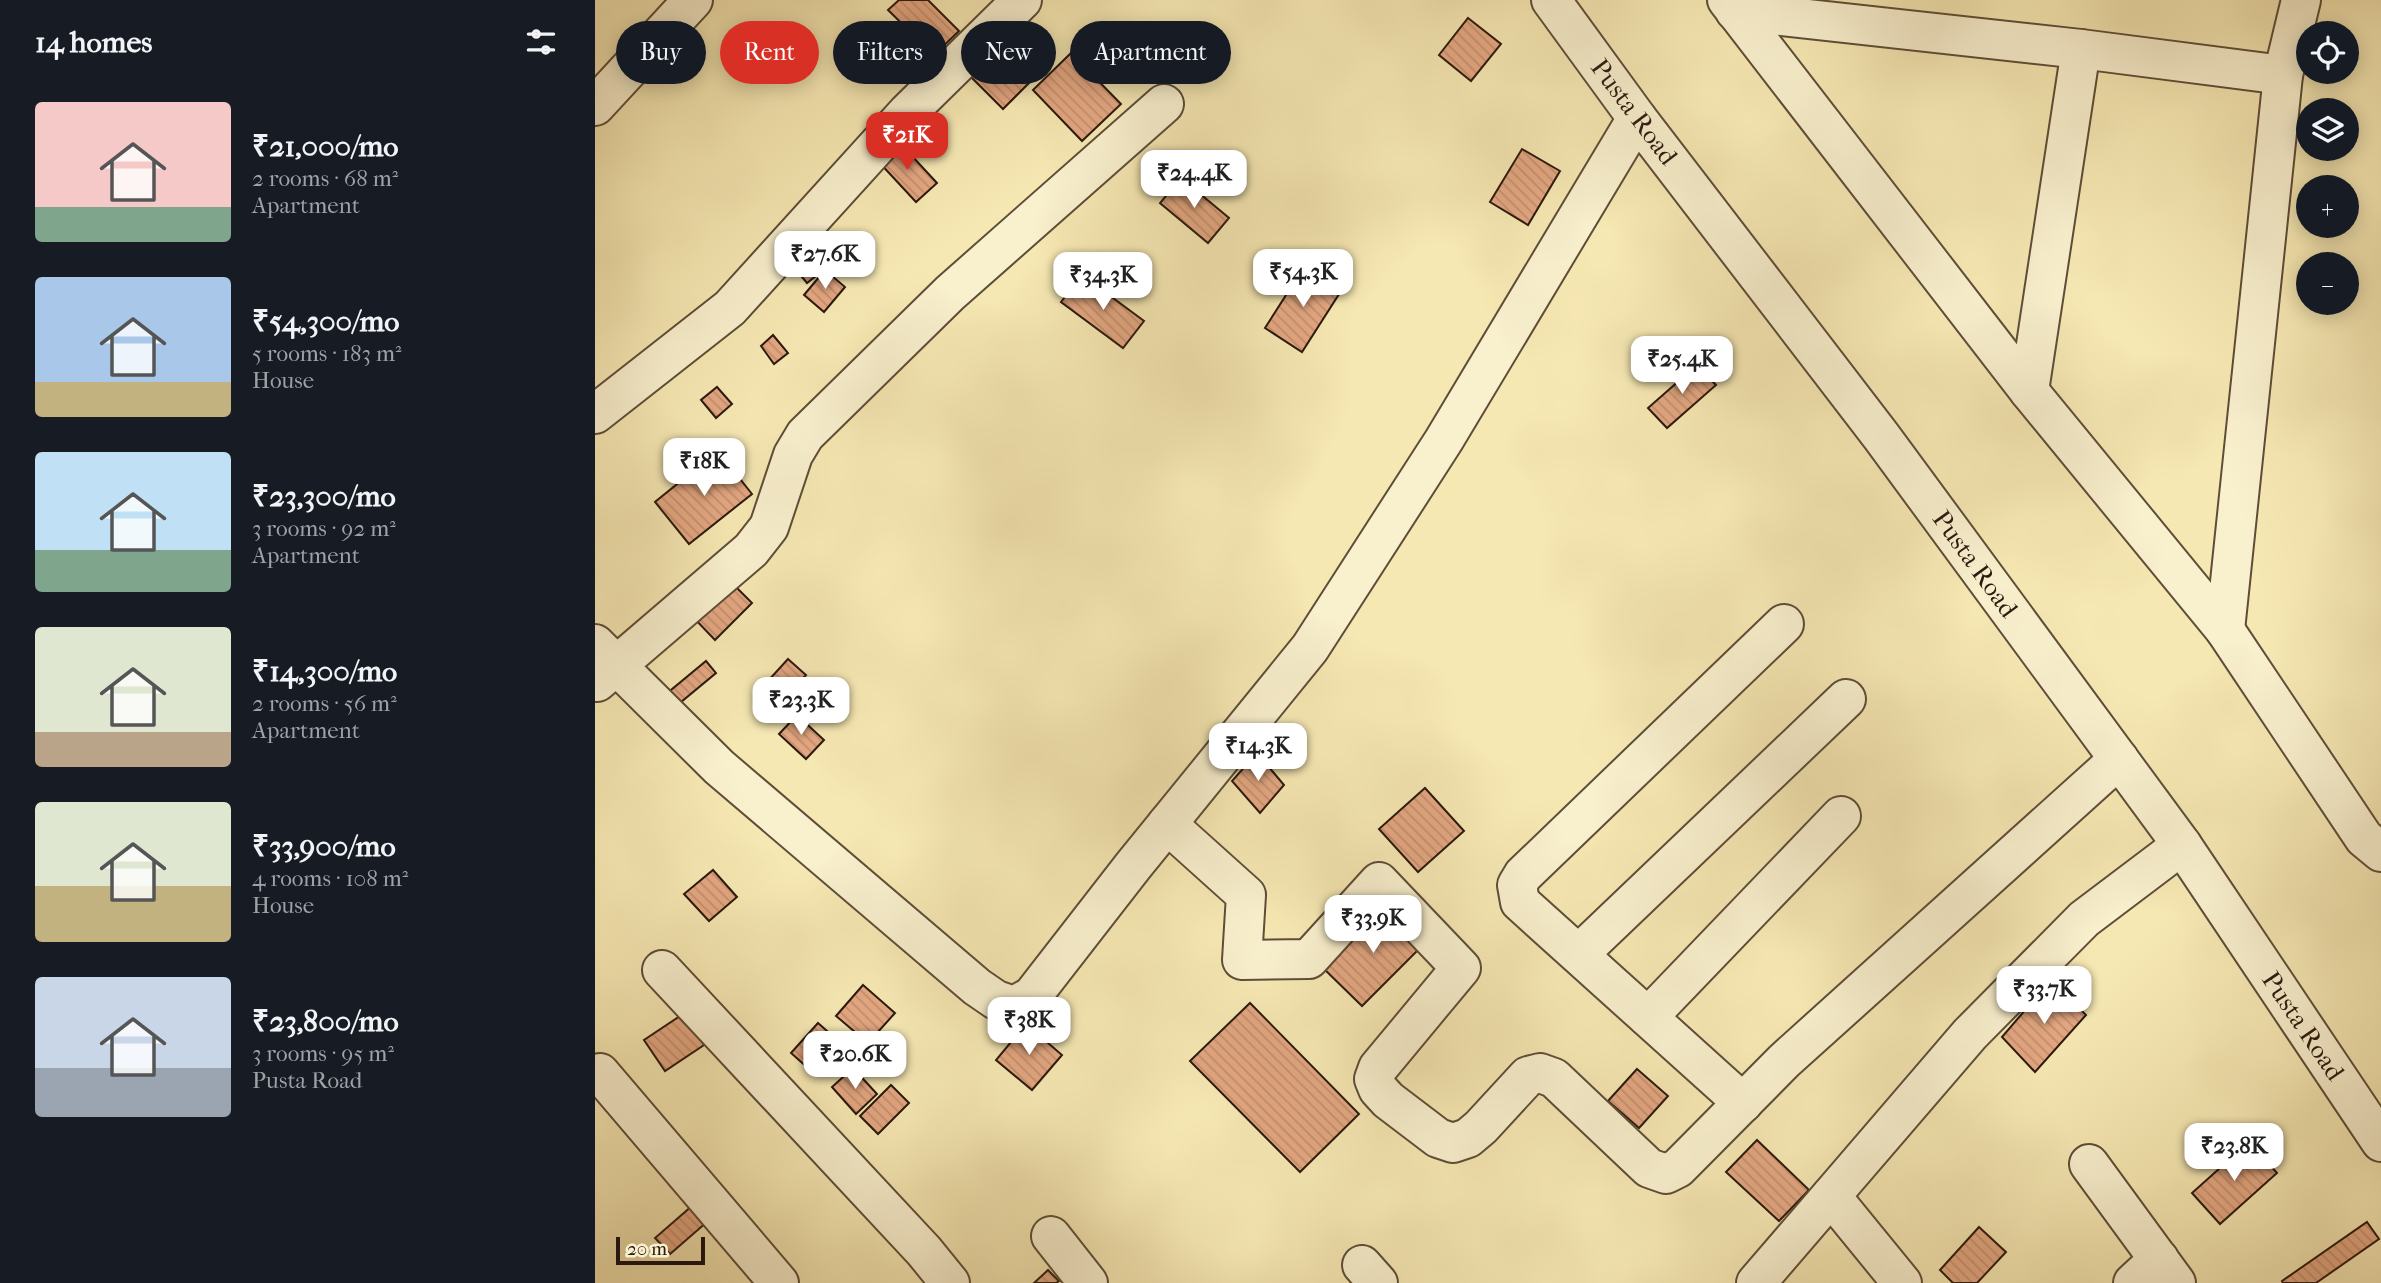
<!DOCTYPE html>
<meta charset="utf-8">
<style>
:root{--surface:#171b24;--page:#242831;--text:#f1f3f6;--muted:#9ea1a6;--accent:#d93025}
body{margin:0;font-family:"IM FELL French Canon",serif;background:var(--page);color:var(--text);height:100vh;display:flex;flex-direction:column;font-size:26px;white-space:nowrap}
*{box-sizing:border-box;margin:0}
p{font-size:23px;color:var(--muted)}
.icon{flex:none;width:38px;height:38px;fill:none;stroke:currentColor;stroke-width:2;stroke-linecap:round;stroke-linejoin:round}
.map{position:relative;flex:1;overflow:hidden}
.details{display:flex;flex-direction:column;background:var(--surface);width:595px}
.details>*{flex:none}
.top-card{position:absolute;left:21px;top:21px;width:665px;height:63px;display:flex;gap:14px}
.buttons{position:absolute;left:1701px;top:21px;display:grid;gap:14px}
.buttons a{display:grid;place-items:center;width:63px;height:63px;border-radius:50%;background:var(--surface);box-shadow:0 4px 18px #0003;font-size:35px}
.scale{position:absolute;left:21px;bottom:18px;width:89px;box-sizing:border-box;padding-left:7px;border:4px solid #2b190f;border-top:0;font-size:19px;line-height:24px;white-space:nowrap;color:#2b190f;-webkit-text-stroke:5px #f9f0ce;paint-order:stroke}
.price{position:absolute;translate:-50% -60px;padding:0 16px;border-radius:14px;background:#fff;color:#222;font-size:23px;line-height:46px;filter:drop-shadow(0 2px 4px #0008)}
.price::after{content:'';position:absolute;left:50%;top:42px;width:21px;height:16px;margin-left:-10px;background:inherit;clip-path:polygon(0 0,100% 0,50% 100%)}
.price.selected{background:var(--accent);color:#fff}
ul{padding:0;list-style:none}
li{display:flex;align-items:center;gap:21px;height:175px;padding:0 35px}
li span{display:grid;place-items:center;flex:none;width:196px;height:140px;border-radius:7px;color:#555}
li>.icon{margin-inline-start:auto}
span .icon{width:84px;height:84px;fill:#fffc;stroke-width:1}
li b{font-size:30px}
h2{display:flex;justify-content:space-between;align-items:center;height:84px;padding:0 35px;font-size:30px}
.chip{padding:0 24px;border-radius:32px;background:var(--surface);box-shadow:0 4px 18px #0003;font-size:24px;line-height:63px}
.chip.selected{background:var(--accent);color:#fff}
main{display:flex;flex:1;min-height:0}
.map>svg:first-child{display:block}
.building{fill:url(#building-back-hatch);stroke:#2b190f;stroke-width:2}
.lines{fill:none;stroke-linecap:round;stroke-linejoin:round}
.minor-casing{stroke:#5e4d38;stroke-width:42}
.minor{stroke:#f9f0ce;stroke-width:38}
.labels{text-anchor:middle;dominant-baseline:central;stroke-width:5;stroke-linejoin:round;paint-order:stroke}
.street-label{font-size:26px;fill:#2b190f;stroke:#f9f0ce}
</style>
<main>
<section class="details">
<h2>14 homes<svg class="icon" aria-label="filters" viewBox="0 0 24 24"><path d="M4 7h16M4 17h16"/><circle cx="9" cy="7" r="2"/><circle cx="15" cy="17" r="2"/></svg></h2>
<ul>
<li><span style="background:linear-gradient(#f6c9c9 75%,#7fa58c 0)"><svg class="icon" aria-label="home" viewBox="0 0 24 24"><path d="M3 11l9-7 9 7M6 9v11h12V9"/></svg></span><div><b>₹21,000/mo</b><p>2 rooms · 68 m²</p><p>Apartment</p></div></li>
<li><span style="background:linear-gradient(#a9c7e8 75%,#c2b280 0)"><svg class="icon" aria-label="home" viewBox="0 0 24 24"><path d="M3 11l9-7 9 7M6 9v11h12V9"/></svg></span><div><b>₹54,300/mo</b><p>5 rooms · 183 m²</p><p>House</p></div></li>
<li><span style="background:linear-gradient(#bfe0f5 70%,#7fa58c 0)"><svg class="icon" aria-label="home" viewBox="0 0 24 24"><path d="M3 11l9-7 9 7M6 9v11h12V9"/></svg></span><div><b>₹23,300/mo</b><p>3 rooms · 92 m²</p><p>Apartment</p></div></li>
<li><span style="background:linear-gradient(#dfe7d0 75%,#b9a48a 0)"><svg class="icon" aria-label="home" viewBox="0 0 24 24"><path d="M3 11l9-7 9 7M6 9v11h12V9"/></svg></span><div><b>₹14,300/mo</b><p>2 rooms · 56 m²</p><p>Apartment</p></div></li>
<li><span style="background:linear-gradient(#dfe7d0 60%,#c2b280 0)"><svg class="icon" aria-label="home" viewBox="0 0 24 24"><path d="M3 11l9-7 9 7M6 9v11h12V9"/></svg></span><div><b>₹33,900/mo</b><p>4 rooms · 108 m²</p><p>House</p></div></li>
<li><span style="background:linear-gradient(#c9d6e8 65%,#9aa5b1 0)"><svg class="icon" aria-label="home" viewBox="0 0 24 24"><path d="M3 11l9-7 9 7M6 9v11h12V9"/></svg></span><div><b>₹23,800/mo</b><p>3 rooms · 95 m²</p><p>Pusta Road</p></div></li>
</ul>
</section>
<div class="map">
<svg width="1786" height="1283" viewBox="0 0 1786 1283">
<defs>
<pattern id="building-back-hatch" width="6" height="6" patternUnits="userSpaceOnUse" patternTransform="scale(1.75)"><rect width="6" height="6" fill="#e3a781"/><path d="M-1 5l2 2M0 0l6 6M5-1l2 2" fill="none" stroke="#c38f6e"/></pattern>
</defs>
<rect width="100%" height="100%" fill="#f6e8b3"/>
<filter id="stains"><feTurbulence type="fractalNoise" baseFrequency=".00286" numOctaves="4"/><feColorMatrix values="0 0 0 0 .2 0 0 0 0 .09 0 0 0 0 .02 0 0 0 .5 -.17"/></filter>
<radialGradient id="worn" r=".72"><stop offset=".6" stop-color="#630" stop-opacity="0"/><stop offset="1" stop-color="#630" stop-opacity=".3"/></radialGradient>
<g class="building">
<path d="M304,0H333L364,31L339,55L293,10Z"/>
<path d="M873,18L906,44L876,81L844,55Z"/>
<path d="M408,20L453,64L408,109L364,65Z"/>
<path d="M476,53L526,104L487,141L438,90Z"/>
<path d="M303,141L342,183L321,202L282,160Z"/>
<path d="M927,149L965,171L933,225L895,202Z"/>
<path d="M586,178L634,218L613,243L565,203Z"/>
<path d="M211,244L231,268L212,283L193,260Z"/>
<path d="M709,267L746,291L707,352L670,328Z"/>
<path d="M230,270L250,287L229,312L209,295Z"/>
<path d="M487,275L549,321L528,348L466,302Z"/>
<path d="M178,335L193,353L179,364L166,346Z"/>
<path d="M1102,365L1121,385L1072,428L1053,408Z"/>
<path d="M122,387L137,404L121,418L106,400Z"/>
<path d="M123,451L157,494L94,544L60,502Z"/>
<path d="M133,579L157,603L120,640L96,615Z"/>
<path d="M193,659L211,675L181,708L163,692Z"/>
<path d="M111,661L121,673L80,707L70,695Z"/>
<path d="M202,715L229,740L211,759L184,734Z"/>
<path d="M662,753L689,785L665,813L637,781Z"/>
<path d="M830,788L869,831L823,872L784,829Z"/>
<path d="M118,870L142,897L114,921L89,894Z"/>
<path d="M788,903L829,944L767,1006L726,966Z"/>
<path d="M1456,980L1491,1015L1440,1072L1407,1037Z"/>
<path d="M268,985L300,1013L273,1043L241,1016Z"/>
<path d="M655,1003L764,1114L705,1172L595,1061Z"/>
<path d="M88,1014L109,1045L70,1071L49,1040Z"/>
<path d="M223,1023L240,1038L213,1068L196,1053Z"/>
<path d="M431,1024L467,1055L437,1090L401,1060Z"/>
<path d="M258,1068L282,1094L261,1114L237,1087Z"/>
<path d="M1042,1069L1073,1096L1044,1128L1013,1101Z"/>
<path d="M296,1085L314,1103L283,1134L265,1116Z"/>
<path d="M1162,1140L1214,1190L1184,1221L1131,1172Z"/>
<path d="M1654,1142L1682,1173L1625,1224L1597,1193Z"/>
<path d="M105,1199L120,1215L75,1254L60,1238Z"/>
<path d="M1772,1222L1784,1239L1721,1283H1688L1687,1281Z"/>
<path d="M1384,1227L1411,1252L1382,1283H1358L1345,1270Z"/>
<path d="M453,1270L464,1281L461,1283H439Z"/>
</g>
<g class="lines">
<defs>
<g id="minor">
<path d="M956,0L1042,118L1286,436L1587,845L1786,1142"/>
<path d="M1132,0L1434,391L1630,630L1769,838L1786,852"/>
<path d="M1140,11L1486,49L1688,75"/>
<path d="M0,106L98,0"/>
<path d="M1434,391L1486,49"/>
<path d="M0,414L135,308L312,113L427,0"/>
<path d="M1630,630L1688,75L1706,0"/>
<path d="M0,644L124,767L382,987L401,1000L419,1006L437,996L538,866L715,648L849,440L1042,118"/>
<path d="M2,682L156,550L174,527L198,455L210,435L355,293L569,104"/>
<path d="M572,824L651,895L647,960L714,959L784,882L866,968L783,1068L779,1079L783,1089L793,1100L843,1138L858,1143L873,1138L886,1127L933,1076L945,1073L959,1078L1054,1168L1071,1174L1083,1168L1189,1061L1524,759"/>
<path d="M984,954L1251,699"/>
<path d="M67,970L329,1251L355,1283"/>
<path d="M1053,1017L1246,816"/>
<path d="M5,1073L184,1283"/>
<path d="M1148,1103L925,902L922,885L928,875L1189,624"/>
<path d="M1494,1164L1581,1283"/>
<path d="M1236,1196L1307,1283"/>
<path d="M456,1236L493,1283"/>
<path d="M767,1265L783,1283"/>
<path d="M1161,1283L1375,1034L1489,919L1587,845"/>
<path d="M1538,1283L1564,1259"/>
</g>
</defs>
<use href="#minor" class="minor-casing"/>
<use href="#minor" class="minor"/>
</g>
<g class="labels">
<g class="street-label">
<text transform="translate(1039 112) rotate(53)">Pusta Road</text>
<text transform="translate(1380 564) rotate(54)">Pusta Road</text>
<text transform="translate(1708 1026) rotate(56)">Pusta Road</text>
</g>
</g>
<rect width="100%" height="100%" filter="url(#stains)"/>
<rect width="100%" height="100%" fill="url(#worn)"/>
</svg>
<div class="buttons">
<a><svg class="icon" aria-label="locate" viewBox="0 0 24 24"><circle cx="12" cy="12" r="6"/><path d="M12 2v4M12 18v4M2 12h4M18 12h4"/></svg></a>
<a><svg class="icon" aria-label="layers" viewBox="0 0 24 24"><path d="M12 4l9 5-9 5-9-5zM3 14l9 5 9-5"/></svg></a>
<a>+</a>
<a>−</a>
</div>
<div class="scale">20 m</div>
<b class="price selected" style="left:312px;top:172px">₹21K</b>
<b class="price" style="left:599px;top:210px">₹24.4K</b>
<b class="price" style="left:230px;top:291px">₹27.6K</b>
<b class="price" style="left:708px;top:309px">₹54.3K</b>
<b class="price" style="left:508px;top:312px">₹34.3K</b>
<b class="price" style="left:1087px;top:396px">₹25.4K</b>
<b class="price" style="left:109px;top:498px">₹18K</b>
<b class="price" style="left:206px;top:737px">₹23.3K</b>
<b class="price" style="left:663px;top:783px">₹14.3K</b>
<b class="price" style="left:778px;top:955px">₹33.9K</b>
<b class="price" style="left:1449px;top:1026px">₹33.7K</b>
<b class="price" style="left:434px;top:1057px">₹38K</b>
<b class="price" style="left:260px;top:1091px">₹20.6K</b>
<b class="price" style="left:1639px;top:1183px">₹23.8K</b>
<div class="top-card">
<a class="chip">Buy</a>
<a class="chip selected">Rent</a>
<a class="chip">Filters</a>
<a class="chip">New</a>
<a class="chip">Apartment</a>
</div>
</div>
</main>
